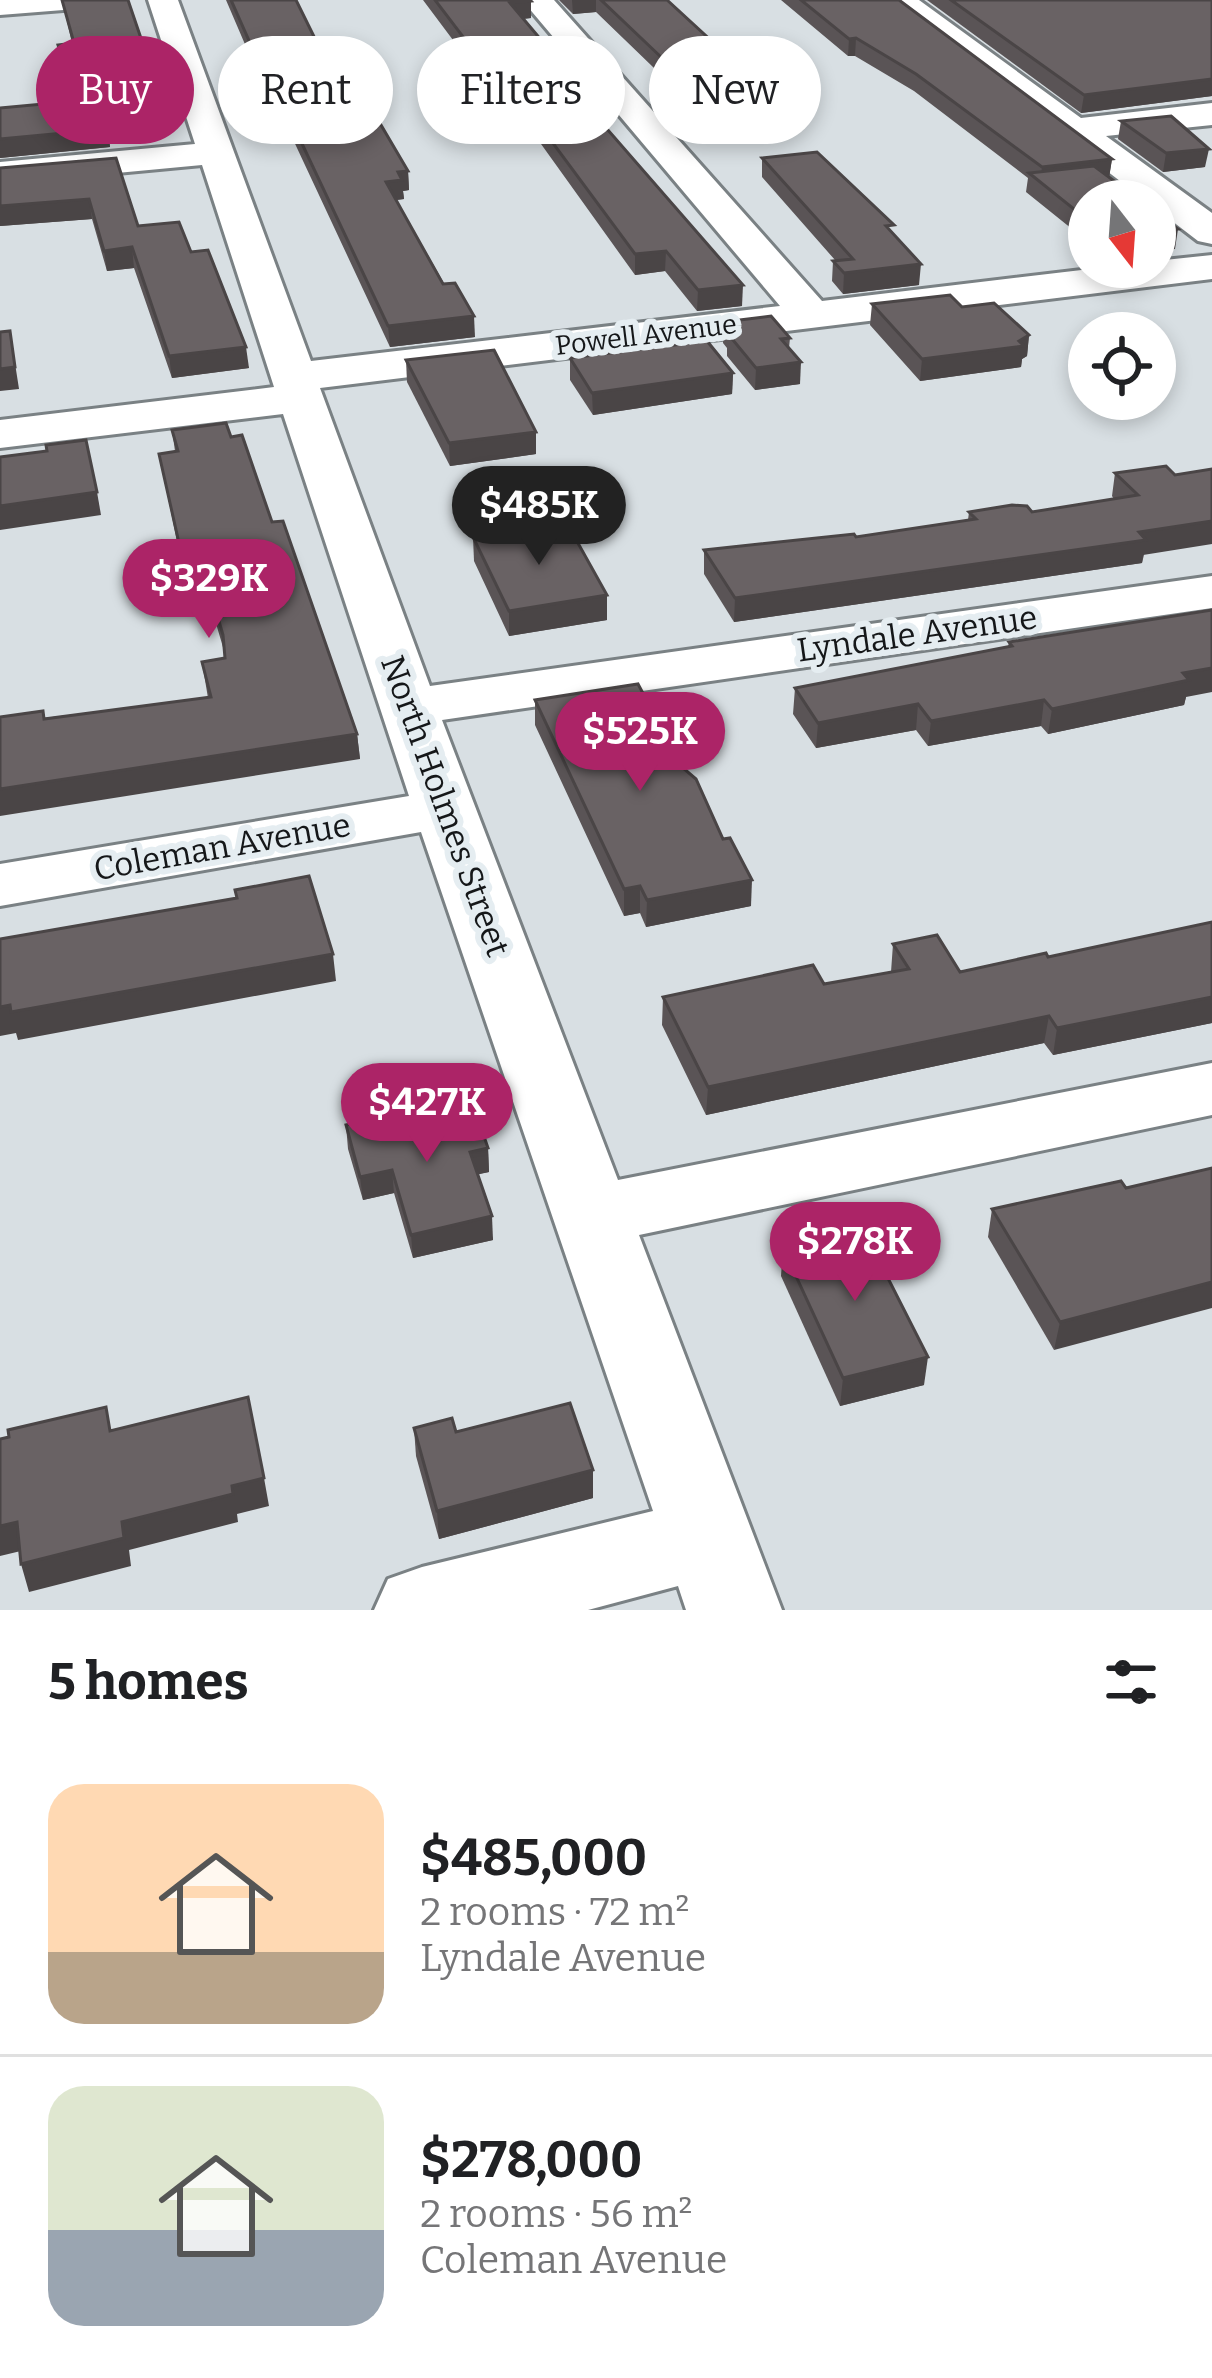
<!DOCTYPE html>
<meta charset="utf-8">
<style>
:root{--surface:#fff;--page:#f2f2f2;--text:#202124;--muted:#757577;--line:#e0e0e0;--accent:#ac2467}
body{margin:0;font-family:Bitter,serif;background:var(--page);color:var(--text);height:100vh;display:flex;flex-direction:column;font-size:45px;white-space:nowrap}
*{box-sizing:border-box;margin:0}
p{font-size:39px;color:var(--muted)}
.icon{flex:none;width:66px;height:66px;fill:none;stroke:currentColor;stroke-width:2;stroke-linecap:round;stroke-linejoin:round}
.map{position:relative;height:1610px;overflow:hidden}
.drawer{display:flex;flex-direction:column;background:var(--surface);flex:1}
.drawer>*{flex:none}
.guide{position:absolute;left:36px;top:36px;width:1140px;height:108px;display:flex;gap:24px}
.needle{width:78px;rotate:163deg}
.controls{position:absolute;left:1068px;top:180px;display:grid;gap:24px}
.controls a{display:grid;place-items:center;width:108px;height:108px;border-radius:50%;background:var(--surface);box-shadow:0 6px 18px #0003;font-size:60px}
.price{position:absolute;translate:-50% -102px;padding:0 27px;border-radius:42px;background:var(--accent);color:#fff;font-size:39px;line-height:78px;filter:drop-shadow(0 3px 6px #0008)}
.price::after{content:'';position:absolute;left:50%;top:72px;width:36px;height:27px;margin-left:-18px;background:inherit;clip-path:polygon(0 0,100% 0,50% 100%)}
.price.on{background:#222;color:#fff}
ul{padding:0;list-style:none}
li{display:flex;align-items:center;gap:36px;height:300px;padding:0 48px}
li+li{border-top:3px solid var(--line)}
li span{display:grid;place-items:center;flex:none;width:336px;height:240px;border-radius:36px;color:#555}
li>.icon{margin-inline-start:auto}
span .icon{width:144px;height:144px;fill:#fffc;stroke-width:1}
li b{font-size:51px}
h2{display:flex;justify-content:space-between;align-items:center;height:144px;padding:0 48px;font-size:51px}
.tag{padding:0 42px;border-radius:54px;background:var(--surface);box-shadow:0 6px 18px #0003;font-size:42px;line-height:108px}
.tag.on{background:var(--accent);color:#fff}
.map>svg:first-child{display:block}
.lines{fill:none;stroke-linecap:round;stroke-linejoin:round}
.minor-casing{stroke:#7a8184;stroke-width:6}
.minor{fill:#fff;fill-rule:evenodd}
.wall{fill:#5a5456}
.shaded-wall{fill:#4a4546}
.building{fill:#696264;stroke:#4a4546;stroke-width:3}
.labels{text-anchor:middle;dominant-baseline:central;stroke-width:12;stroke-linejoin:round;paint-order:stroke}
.far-street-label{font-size:27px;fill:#151719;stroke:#e5edf1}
.street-label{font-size:33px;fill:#151719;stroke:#e5edf1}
</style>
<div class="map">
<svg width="1212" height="1610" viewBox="0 0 1212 1610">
<rect width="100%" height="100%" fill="#d8dfe3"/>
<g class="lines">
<defs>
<g id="minor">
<path d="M0,0H91L76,9L0,15Z"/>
<path d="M148,0H178L311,361L780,306L522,0H554L822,301L1107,267H1155V261L1212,255V279L320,388L430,686L1212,576V608L442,720L618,1180L1212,1063V1115L639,1235L782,1610H686L678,1586L588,1610H374L388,1579L422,1567L653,1511L421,832L0,906V864L409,796L283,414L0,448V420L274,387L202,165L0,184V162L195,144Z"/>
<path d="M884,0H919L1081,118L1212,103V125L1106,136L1212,213V244L1198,241L1155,208V201H1146Z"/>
</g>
</defs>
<use href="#minor" class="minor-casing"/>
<use href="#minor" class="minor"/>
</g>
<g class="wall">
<path d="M62,0L167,115L170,134L109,139L110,147L0,158V108L73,102L61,62L58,45L72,43Z"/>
<path d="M226,0H296L326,61L408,171L409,190L403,191L404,199L396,200L475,337L390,347L290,133H283Z"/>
<path d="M423,0H530L531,18L523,19L742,306L697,311L665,271L635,275L531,130L521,131Z"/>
<path d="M559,0H667L742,69L741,87L682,95L596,12L573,14Z"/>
<path d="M781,0H899L1112,159L1109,177L1089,201V238L1082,233H1077L1026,192L1028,178L914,91L855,56H848Z"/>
<path d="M927,0H1212V96L1081,113Z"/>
<path d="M1121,121L1205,167L1163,172L1118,139Z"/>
<path d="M116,158L138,226L191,252L249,368L172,378L134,268L107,271L92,219L0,226V168Z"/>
<path d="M762,158L893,234L919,285L843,294L832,281L833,261L835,260L762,177Z"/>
<path d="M872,304L962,307L1029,335L1027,356L1022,359L1021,367L920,381L870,325Z"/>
<path d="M724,322L790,338L789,348L800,384L755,390L727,356V348L723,343Z"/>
<path d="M570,358L733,373L732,394L593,415L570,380Z"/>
<path d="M406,360L536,454L450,466L407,382Z"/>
<path d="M172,430L231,437L272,522L357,734L360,759L44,718L208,698L202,662L225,658V654L204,583L186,585L159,454L175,451Z"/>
<path d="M1166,466L1142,563L734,622L704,574V550L856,537L968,520L969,512H1032L1114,499L1112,496L1115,473Z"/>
<path d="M473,537L607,620L509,636L474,561Z"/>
<path d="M1009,642L1186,697L1184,705L1048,734L1041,726L928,746L916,730L816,748L793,714L795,688L1008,647Z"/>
<path d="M535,700L751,906L646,927L640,913L624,916L535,725Z"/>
<path d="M1212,922V1023L1053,1055L1044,1043L706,1115L662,1025L663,997L824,984L891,972L893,944L960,972L1048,957Z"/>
<path d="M387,1123L488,1148L489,1172L478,1174L493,1240L413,1258L394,1193L363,1200L348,1149L346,1125Z"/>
<path d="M1126,1188L1054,1350L988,1237L992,1209Z"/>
<path d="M783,1248L924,1385L840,1406L781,1276Z"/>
<path d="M414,1428L456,1432L593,1498L439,1539L416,1456Z"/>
</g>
<g class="shaded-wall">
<path d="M572,0H596V12L573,14Z"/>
<path d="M531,1V18L510,20V3Z"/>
<path d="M856,38L855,56H848L849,39Z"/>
<path d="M742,69L741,87L682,95V77Z"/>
<path d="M1212,79V96L1081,113L1084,95Z"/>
<path d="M530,112L531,130L521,131V113Z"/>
<path d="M288,114L290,133H283L282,115Z"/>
<path d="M167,115L170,134L109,139L110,147L0,158V139L105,121Z"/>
<path d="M1209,149L1205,167L1163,172L1166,153Z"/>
<path d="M1112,159L1109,178L1040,182L1042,167Z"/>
<path d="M408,171L409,190L403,191L404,199L388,201L386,182L398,172Z"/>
<path d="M89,199L92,219L0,226V206Z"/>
<path d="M1085,213L1082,233H1077L1080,214Z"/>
<path d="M1178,229L1175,249L1155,252V232Z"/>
<path d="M132,247L134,268L107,271L104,251Z"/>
<path d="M666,251L665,271L635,275V254Z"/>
<path d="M921,264L919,285L843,294L844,273Z"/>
<path d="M743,285L742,306L697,311L698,290Z"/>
<path d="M474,316L475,337L390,347L388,326Z"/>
<path d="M10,331L19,389L0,391V369Z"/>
<path d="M1029,335L1027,356L1022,359L1021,367L920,381L922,359L1019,341Z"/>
<path d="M246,347L249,368L172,378L169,356Z"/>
<path d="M801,362L800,384L755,390L756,368Z"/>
<path d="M733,373L732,394L593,415L592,393Z"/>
<path d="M536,432V454L450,466L449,443Z"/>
<path d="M97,492L101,515L0,530V506Z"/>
<path d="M1212,521V544L1143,555L1142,563L734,622L735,598Z"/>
<path d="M201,559L204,583L186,585L183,561Z"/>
<path d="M607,595V620L509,636V611Z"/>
<path d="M1212,668V692L1186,697L1184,705L1048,734L1052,709L1183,673Z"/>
<path d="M1044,700L1041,726L928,746L931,721Z"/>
<path d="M918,704L916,730L816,748L818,723Z"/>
<path d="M357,734L360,759L0,816V789Z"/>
<path d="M752,880L751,906L646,927L647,900Z"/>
<path d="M640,886V913L624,916V889Z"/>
<path d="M333,954L336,981L18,1040L16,1033L0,1036V1007Z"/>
<path d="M1212,997V1023L1053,1055L1057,1028Z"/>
<path d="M1049,1016L1044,1043L706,1115L708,1087Z"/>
<path d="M488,1148L489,1172L471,1176L470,1152Z"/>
<path d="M392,1170L394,1193L363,1200L360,1177Z"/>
<path d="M492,1216L493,1240L413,1258L411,1235Z"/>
<path d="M1212,1282V1308L1054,1350L1060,1322Z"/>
<path d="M928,1357L924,1385L840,1406L843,1378Z"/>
<path d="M593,1470V1498L439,1539L437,1511Z"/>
<path d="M264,1478L269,1506L237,1514L238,1522L129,1550L131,1566L29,1592L21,1564L122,1522L232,1486Z"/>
<path d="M17,1522L25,1550L0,1556V1526Z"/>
</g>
<g class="building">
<path d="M62,0H128L167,115L105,121L107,129L0,139V108L76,101L58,45L74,43Z"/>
<path d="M231,0H296L326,61L344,62L408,171L398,172L402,180L386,182L443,284L455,283L474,316L388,326L288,114L282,115Z"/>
<path d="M435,0H530L531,1L510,3L596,105L587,106L743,285L698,290L666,251L635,254L530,112L521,113Z"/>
<path d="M601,0H667L742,69L682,77Z"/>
<path d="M801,0H899L1112,159L1042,167L916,74L856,38L849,39Z"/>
<path d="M951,0H1212V79L1084,95Z"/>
<path d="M1171,116L1209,149L1166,153L1121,121Z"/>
<path d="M817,152L894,225L886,226L921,264L844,273L833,261L853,259L762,158Z"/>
<path d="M116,158L138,226L179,222L191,252L208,250L246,347L169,356L132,247L104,251L89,199L0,206V168Z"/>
<path d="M1094,166L1141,201H1089V216L1085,213L1080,214L1029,173Z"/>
<path d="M1155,212L1178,229L1155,232Z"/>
<path d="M950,295L962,307L994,303L1029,335L1019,341L1024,346L922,359L872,304Z"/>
<path d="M771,316L790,338L781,339L801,362L756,368L728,334L733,333L724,322Z"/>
<path d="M10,331L15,367L0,369V332Z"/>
<path d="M707,341L733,373L592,393L570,358Z"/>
<path d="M494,350L536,432L449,443L406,360Z"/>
<path d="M226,423L231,437L242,435L272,522L283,521L357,734L0,789V717L43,711L44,719L211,697L202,662L225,658L223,635L201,559L183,561L159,454L178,451L172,430Z"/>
<path d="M86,440L97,492L0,506V457L47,451L46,445Z"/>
<path d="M1166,466L1175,475L1212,469V521L1139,532L1146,540L735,598L704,550L854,534L856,537L976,519L969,512L1012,505L1027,506L1032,512L1138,495L1115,473Z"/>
<path d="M569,527L607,595L509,611L473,537Z"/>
<path d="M1212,610V668L1183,673L1189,680L1052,709L1044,700L931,721L918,704L818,723L795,688L1012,646L1009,642Z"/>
<path d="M638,684L683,768L696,779L723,839L730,838L752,880L647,900L640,886L624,889L535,700Z"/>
<path d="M309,876L333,954L11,1012L10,1005L0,1007V939L237,898L235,890Z"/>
<path d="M1212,922V997L1057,1028L1049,1016L708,1087L663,997L813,965L824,984L909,969L893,944L937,935L960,972L1046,953L1048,957Z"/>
<path d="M473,1105L488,1148L470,1152L492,1216L411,1235L392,1170L360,1177L346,1125L385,1117L387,1123Z"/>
<path d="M1212,1168V1282L1060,1322L992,1209L1121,1181L1126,1188Z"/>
<path d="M863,1229L928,1357L843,1378L783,1248Z"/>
<path d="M248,1397L264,1478L232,1486L233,1494L122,1522L124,1538L21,1564L17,1522L0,1526V1439L9,1437L8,1430L106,1407L110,1431Z"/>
<path d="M570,1403L593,1470L437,1511L414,1428L452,1418L456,1432Z"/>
</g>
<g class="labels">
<g class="far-street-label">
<text transform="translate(646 335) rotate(-7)">Powell Avenue</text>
</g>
<g class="street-label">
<text transform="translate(917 634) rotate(-8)">Lyndale Avenue</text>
<text transform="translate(445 806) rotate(70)">North Holmes Street</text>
<text transform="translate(222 847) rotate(-10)">Coleman Avenue</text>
</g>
</g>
</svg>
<div class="controls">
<a><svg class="needle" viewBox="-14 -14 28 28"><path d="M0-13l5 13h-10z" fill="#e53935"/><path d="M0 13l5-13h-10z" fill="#757577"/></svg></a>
<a><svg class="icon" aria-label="locate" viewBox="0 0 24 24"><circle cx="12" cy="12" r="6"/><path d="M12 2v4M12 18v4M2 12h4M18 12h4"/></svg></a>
</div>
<b class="price on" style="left:539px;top:568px">$485K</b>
<b class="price" style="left:209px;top:641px">$329K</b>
<b class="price" style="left:640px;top:794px">$525K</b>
<b class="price" style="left:427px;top:1165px">$427K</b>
<b class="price" style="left:855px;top:1304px">$278K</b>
<div class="guide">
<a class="tag on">Buy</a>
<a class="tag">Rent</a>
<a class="tag">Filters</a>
<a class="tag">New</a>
</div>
</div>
<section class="drawer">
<h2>5 homes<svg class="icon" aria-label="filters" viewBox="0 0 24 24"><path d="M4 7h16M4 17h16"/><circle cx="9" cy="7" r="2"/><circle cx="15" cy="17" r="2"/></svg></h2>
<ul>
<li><span style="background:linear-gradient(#ffd9b3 70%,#b9a48a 0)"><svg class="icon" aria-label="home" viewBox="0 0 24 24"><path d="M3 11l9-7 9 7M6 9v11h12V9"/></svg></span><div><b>$485,000</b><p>2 rooms · 72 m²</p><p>Lyndale Avenue</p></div></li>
<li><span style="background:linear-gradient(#dfe7d0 60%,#9aa5b1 0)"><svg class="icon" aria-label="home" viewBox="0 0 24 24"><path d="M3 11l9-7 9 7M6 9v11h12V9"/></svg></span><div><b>$278,000</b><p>2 rooms · 56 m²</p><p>Coleman Avenue</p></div></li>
</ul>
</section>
